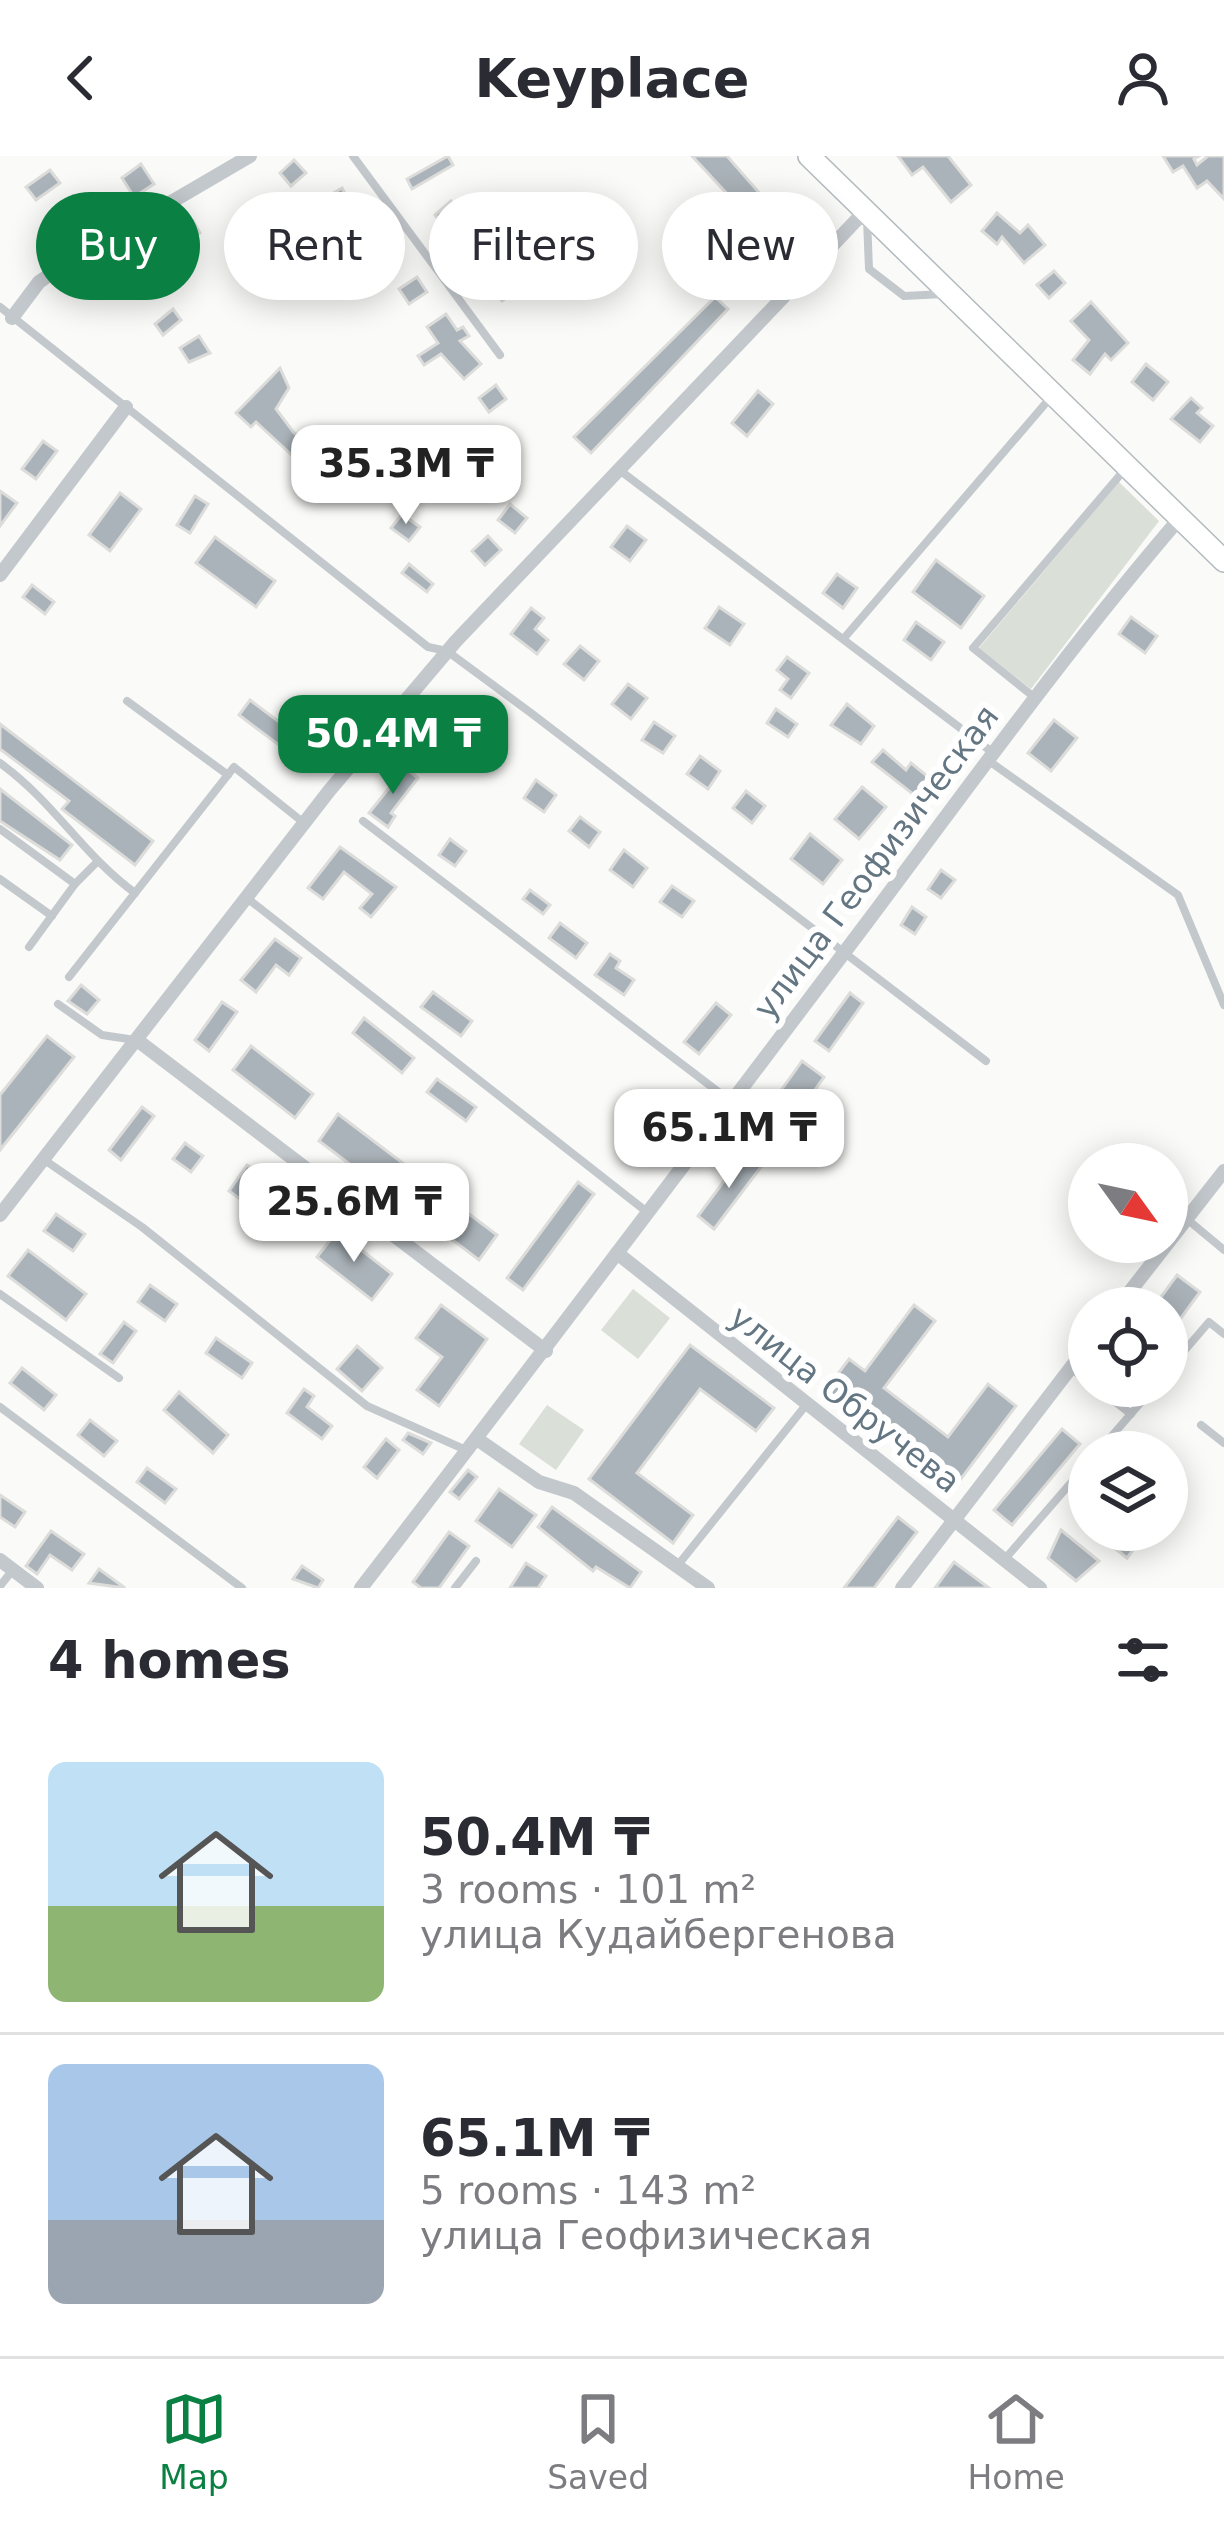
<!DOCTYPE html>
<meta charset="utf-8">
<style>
:root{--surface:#fff;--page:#f2f2f3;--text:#2b2b33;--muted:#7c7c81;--line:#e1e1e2;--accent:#0b8043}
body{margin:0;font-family:"DejaVu Sans",sans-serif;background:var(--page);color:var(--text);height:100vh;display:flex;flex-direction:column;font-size:45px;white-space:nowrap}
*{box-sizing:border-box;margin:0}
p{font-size:39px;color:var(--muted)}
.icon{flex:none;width:66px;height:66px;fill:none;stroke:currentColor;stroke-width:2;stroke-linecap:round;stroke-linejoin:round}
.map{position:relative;height:1432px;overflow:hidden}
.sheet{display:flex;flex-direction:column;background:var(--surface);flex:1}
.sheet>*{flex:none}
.top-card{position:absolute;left:36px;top:36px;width:1152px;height:108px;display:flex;gap:24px}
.needle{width:78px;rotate:123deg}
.controls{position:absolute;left:1068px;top:987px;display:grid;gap:24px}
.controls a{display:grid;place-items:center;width:120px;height:120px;border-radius:50%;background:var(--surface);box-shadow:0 6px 30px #0003;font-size:60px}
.price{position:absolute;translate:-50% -102px;padding:0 27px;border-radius:24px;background:#fff;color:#222;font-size:39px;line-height:78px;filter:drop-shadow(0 3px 6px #0008)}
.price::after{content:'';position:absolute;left:50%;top:72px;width:36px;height:27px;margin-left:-18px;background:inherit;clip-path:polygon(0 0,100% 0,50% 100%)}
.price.active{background:var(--accent);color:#fff}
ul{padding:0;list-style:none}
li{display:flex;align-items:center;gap:36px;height:300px;padding:0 48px}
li+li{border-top:3px solid var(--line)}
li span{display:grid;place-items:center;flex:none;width:336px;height:240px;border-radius:18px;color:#555}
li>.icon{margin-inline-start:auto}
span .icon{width:144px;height:144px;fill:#fffc;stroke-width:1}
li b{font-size:51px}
h2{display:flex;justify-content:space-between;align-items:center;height:144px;padding:0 48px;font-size:51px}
.tag{padding:0 42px;border-radius:54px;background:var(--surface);box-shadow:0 6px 30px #0003;font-size:42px;line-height:108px}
.tag.active{background:var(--accent);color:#fff}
header{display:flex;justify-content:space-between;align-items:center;height:156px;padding:0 48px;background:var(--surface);font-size:54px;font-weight:700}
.tabs{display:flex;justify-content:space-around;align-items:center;height:168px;border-top:3px solid var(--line);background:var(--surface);font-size:33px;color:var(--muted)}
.tabs a{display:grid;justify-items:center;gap:6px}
.tabs .active{color:var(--accent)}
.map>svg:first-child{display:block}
.green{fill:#dadfd7}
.building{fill:#aab3b9;stroke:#dcdcda;stroke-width:3}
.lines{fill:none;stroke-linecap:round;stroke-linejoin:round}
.secondary-casing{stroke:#b3babf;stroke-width:24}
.service{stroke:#c3c8cc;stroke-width:8}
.minor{stroke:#c3c8cc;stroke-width:14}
.secondary{stroke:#fff;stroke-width:21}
.labels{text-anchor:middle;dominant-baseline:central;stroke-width:12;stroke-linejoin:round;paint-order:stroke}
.street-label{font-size:33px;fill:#657683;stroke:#fff}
</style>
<header><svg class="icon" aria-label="back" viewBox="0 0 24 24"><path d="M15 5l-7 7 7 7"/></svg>Keyplace<svg class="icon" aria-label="person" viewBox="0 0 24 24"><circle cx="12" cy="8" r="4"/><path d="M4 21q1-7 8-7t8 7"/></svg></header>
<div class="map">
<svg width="1224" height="1432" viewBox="0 0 1224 1432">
<rect width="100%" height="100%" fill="#fafaf8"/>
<g class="green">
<path d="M1119,326L1159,365L1031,533L979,492Z"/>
<path d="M633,1133L670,1162L638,1203L601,1174Z"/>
<path d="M547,1249L584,1274L556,1314L519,1288Z"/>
</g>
<g class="building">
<path d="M448,0L453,9L412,33L407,23Z"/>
<path d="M692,0H727L769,48L739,75L730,65L742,54Z"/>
<path d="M898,0H948L971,29L951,46L923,11L912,19Z"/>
<path d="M1163,0H1199L1194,3L1197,9L1208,0H1224V43L1207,25L1197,32L1183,10L1173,16Z"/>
<path d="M294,4L306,17L291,30L280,17Z"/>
<path d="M141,8L154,28L134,41L122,22Z"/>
<path d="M50,14L60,27L36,44L26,31Z"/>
<path d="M342,32L348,43L329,54L323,43Z"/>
<path d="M451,45L486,95L471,107L435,59Z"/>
<path d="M84,57L91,68L51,96L42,84Z"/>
<path d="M997,57L1020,77L1028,69L1045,89L1024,107L1002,81L997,88L982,75Z"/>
<path d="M193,65L200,77L166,95L155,79L174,67L178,74Z"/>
<path d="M791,68L799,76L779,97L771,89Z"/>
<path d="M375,85L384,96L364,113L355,103Z"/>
<path d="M114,99L128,117L111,130L97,112Z"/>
<path d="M511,109L525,129L502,145L488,126Z"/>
<path d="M1054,115L1065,127L1049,142L1037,129Z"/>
<path d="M417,121L427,136L409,148L399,133Z"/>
<path d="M715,141L728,153L591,297L574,281Z"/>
<path d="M1091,146L1128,187L1111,204L1105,198L1090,218L1073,204L1089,184L1071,165Z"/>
<path d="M173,153L181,164L163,179L155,168Z"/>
<path d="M446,158L457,174L463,171L469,180L460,185L481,208L464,223L441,198L424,209L418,200L438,187L427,171Z"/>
<path d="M199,180L210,197L189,206L180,192Z"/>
<path d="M1146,208L1168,226L1153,244L1132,226Z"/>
<path d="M280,212L289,232L276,253L294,277L322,296L309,315L256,266L251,271L236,257Z"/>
<path d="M496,229L506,243L489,256L479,242Z"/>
<path d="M758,235L773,248L747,280L732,267Z"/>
<path d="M1191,242L1202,252L1197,257L1213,270L1200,286L1171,263Z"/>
<path d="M43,285L57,295L36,323L22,313Z"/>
<path d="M0,335L17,347L0,370Z"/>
<path d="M120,337L141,353L110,395L89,379Z"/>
<path d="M195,340L208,348L190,377L177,369Z"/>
<path d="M510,348L527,362L515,377L498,364Z"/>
<path d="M402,358L420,371L409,385L391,372Z"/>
<path d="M627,370L646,384L630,405L611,391Z"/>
<path d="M488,380L501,394L485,409L472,395Z"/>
<path d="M215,381L275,425L256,451L196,407Z"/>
<path d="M936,404L984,440L961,472L913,436Z"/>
<path d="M409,408L433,428L427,436L402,417Z"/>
<path d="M837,418L857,432L843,452L823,437Z"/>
<path d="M32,429L54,446L45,458L23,441Z"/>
<path d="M719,451L744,468L730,489L705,472Z"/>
<path d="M531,452L544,462L535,473L548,484L537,498L511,478Z"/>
<path d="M1131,461L1157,480L1145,497L1119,478Z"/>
<path d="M916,466L944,486L931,504L904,484Z"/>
<path d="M580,490L599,505L584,524L564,508Z"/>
<path d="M787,501L809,517L791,542L780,534L788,523L777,514Z"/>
<path d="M628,528L647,542L631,563L612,548Z"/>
<path d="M250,544L298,580L287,595L239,559Z"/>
<path d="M847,548L874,570L861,588L831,569Z"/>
<path d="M353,551L362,560L347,576L338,567Z"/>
<path d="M776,553L797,568L788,581L767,567Z"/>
<path d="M454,561L501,595L487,615L440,580Z"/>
<path d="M1054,564L1077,582L1051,615L1028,597Z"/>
<path d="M654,566L675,580L663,597L642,584Z"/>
<path d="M0,568L153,685L135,709L62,653L69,645L0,593Z"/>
<path d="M883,594L906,614L911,607L932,624L918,642L872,606Z"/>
<path d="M700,600L720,615L708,633L687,618Z"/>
<path d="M405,612L418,622L391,657L395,660L388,671L369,657Z"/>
<path d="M536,624L556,639L544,656L524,642Z"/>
<path d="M862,631L886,651L859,683L835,663Z"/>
<path d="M0,633L72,689L60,704L0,665Z"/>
<path d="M746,635L765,650L752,667L733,652Z"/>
<path d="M580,661L600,676L589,691L569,675Z"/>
<path d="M810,678L842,704L823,728L791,703Z"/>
<path d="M450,683L466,695L455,710L439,699Z"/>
<path d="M340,691L396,731L371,761L360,752L372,738L344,716L323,743L308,732Z"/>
<path d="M624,694L647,712L633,731L610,714Z"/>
<path d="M941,714L955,724L941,742L928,733Z"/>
<path d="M672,730L694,745L682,761L660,746Z"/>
<path d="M530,734L550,749L543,758L523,743Z"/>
<path d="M912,751L926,761L915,778L901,769Z"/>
<path d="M560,767L587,787L576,802L549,782Z"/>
<path d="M275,783L301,802L289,819L276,809L256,836L241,824Z"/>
<path d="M610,798L620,805L616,812L634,824L624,839L595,819Z"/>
<path d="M81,829L99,844L87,858L68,845Z"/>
<path d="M433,836L472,865L461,880L421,851Z"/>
<path d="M850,837L863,847L829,895L815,885Z"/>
<path d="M222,846L237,856L209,895L195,884Z"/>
<path d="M716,847L731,859L699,898L684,886Z"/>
<path d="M364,862L414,902L402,917L353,877Z"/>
<path d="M47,880L74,901L0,994V939Z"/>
<path d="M251,890L313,938L295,962L233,914Z"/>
<path d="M802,905L824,921L787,973L765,957Z"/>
<path d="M437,923L476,951L466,965L427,936Z"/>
<path d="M142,951L154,960L121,1004L109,994Z"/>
<path d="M338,958L404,1008L384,1034L319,985Z"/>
<path d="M185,987L203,1000L191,1016L173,1003Z"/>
<path d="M744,998L761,1011L714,1073L698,1060Z"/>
<path d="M247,1009L307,1053L289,1078L229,1035Z"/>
<path d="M578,1026L594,1038L523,1134L507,1122Z"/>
<path d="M428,1027L497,1079L479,1104L410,1052Z"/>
<path d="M56,1058L85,1078L73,1095L44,1075Z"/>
<path d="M337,1075L392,1118L372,1144L317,1101Z"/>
<path d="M28,1094L86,1138L66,1164L8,1120Z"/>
<path d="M1177,1119L1200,1136L1167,1181V1152H1153Z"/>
<path d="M150,1129L177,1148L165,1165L138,1146Z"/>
<path d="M441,1149L487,1183L439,1250L417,1234L442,1201L416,1182Z"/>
<path d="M914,1149L935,1165L884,1232L948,1281L988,1228L1016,1250L954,1332L825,1235L849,1203L865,1215Z"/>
<path d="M124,1166L136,1175L113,1207L100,1198Z"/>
<path d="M216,1182L252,1207L242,1222L206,1197Z"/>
<path d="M690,1189L774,1252L756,1275L700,1233L637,1317L693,1359L673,1387L589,1323Z"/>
<path d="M357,1190L382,1212L362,1235L337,1213Z"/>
<path d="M22,1212L56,1239L44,1254L10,1227Z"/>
<path d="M304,1233L314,1240L307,1251L332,1270L322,1283L287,1257Z"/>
<path d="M179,1236L228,1279L213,1297L164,1254Z"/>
<path d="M90,1264L117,1285L104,1300L78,1279Z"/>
<path d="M1062,1273L1080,1288L1012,1369L994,1354Z"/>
<path d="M408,1277L431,1287L423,1298L403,1284Z"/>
<path d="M386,1283L399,1294L377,1322L364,1311Z"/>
<path d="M147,1312L176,1333L165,1347L137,1326Z"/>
<path d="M468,1314L477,1321L459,1343L450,1336Z"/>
<path d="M499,1333L536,1359L512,1391L476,1365Z"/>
<path d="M0,1339L25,1356L15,1371L0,1361Z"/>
<path d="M552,1351L641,1416L630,1432L596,1411L593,1415L538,1371Z"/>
<path d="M898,1361L917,1376L874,1432H844Z"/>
<path d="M1061,1374L1099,1405L1076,1425L1048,1402Z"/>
<path d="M1125,1374H1148L1127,1402L1113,1391Z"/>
<path d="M51,1375L84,1398L72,1414L50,1399L37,1418L26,1410Z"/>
<path d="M449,1376L469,1390L439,1432H421L413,1426Z"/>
<path d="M954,1406L989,1432H935Z"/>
<path d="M526,1407L546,1420L538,1432H510Z"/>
<path d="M302,1410L323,1424L318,1432L293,1423Z"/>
<path d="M99,1413L125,1432L89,1427Z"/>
</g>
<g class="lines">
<defs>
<path id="secondary" d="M809,0L1224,405"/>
</defs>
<use href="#secondary" class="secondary-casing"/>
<g class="service">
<path d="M353,0L500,199"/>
<path d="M867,63L869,113L904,140L944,138"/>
<path d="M0,151L428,491L447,495L531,557L986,905"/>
<path d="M618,313L992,596"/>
<path d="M845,481L1051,241"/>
<path d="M1034,541L973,492L1126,312"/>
<path d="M127,545L228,619"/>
<path d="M989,605L1178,739L1224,849"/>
<path d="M0,607C55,647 81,697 135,737"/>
<path d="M363,665L729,944"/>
<path d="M0,673L75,728L29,791"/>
<path d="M0,723L52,760"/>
<path d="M75,728L95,708"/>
<path d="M247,742L647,1056"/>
<path d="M69,821L234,611L304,667"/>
<path d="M58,848L102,879L135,884"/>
<path d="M43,1003L142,1071L367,1250L466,1294"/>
<path d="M1188,1064L1224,1094"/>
<path d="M0,1138L119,1222"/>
<path d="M1071,1212L1089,1226"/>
<path d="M1167,1215L1209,1166L1224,1178"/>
<path d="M1095,1230L1131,1258"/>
<path d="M0,1251L242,1432"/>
<path d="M1201,1269L1224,1287"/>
<path d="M1098,1296L1155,1230"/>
<path d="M1004,1404L1089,1306"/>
<path d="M678,1409L806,1249"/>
<path d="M0,1430L12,1415"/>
<path d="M455,1432L476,1405"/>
</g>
<g class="minor">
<path d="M12,162L39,126L67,107L250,0"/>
<path d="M0,419L126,251"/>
<path d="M137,884L546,1195"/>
<path d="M0,1059L329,635L456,485L866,54"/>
<path d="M617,1097L1040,1432"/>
<path d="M1117,1152L1224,1015"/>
<path d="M477,1283L539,1326L574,1337L708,1432"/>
<path d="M0,1404L37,1432"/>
<path d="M361,1432C532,1211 700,988 868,765C970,629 1069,491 1180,362"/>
<path d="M902,1432L1089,1188"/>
</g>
<use href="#secondary" class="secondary"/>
</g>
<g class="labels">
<g class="street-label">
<text transform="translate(876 706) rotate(-53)">улица Геофизическая</text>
<text transform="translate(845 1243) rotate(38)">улица Обручева</text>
</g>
</g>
</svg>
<div class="controls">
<a><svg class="needle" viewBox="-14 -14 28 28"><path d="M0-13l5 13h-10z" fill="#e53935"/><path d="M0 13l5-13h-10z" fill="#7c7c81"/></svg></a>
<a><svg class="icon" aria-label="locate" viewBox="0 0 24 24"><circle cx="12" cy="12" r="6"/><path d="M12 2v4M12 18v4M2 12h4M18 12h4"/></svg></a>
<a><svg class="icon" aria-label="layers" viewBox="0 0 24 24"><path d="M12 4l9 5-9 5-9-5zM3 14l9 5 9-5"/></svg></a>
</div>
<b class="price" style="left:406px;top:371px">35.3M ₸</b>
<b class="price active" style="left:393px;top:641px">50.4M ₸</b>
<b class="price" style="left:729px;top:1035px">65.1M ₸</b>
<b class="price" style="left:354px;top:1109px">25.6M ₸</b>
<div class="top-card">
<a class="tag active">Buy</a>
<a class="tag">Rent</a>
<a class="tag">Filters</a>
<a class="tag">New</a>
</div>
</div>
<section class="sheet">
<h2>4 homes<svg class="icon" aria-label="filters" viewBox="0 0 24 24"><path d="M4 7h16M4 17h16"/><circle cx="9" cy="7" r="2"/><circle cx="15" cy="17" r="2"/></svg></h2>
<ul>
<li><span style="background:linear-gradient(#bfe0f5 60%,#8fb573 0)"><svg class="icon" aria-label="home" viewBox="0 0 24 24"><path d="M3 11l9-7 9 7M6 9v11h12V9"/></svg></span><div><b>50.4M ₸</b><p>3 rooms · 101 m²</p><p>улица Кудайбергенова</p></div></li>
<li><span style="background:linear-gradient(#a9c7e8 65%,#9aa5b1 0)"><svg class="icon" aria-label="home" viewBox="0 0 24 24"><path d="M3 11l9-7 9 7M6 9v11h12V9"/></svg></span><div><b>65.1M ₸</b><p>5 rooms · 143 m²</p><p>улица Геофизическая</p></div></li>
</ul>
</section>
<nav class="tabs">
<a class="active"><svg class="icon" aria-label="map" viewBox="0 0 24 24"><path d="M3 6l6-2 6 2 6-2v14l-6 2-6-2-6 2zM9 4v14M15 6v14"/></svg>Map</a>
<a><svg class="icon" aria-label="saved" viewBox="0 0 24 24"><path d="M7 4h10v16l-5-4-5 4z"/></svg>Saved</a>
<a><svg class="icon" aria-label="home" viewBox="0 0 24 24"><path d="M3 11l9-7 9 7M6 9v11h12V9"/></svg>Home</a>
</nav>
